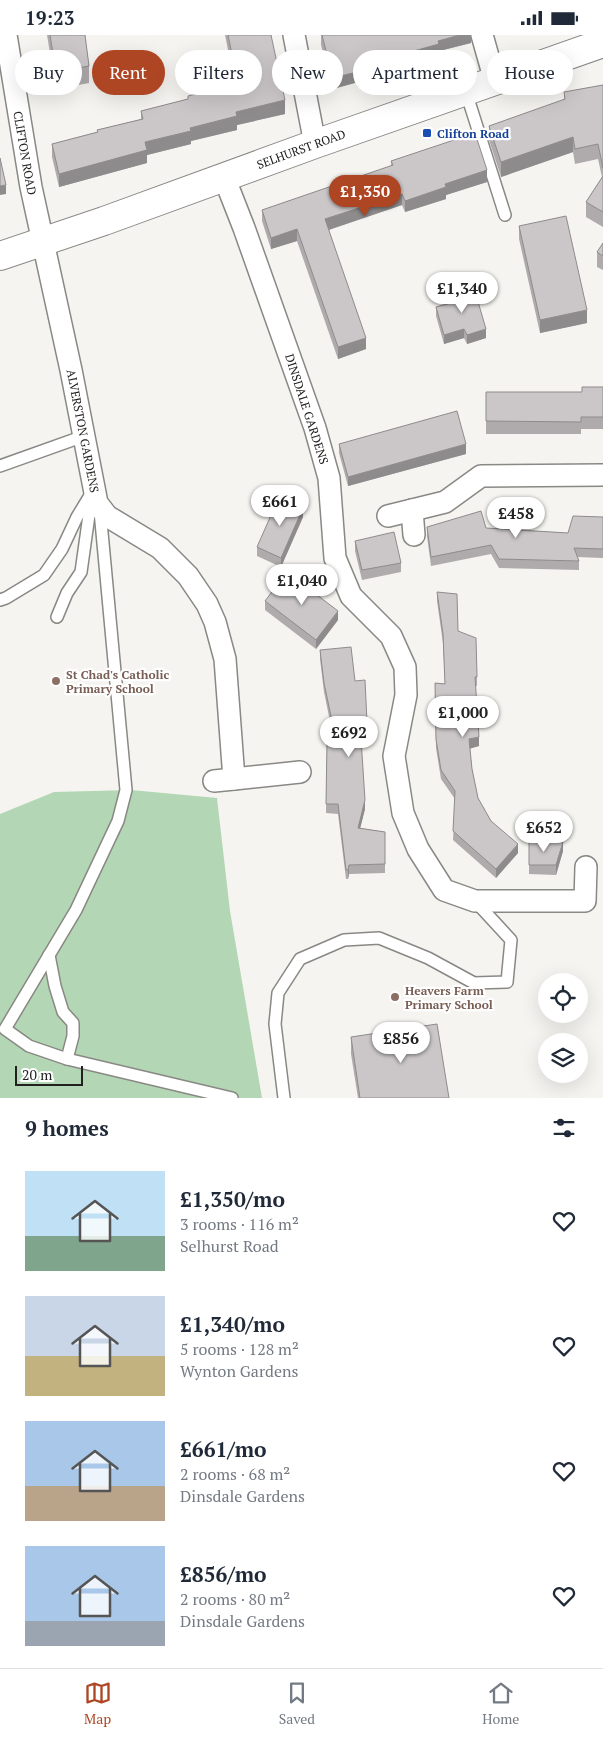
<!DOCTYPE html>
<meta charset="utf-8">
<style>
:root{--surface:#fff;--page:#f6f6f7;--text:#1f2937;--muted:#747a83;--line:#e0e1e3;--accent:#ae4624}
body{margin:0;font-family:"PT Serif",serif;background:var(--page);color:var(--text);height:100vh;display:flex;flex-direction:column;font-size:19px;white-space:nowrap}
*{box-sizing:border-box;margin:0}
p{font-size:16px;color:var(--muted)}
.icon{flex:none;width:28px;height:28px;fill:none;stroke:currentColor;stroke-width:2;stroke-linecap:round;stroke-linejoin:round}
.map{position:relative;height:1063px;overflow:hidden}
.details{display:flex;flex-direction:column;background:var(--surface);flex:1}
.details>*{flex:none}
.hud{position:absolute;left:15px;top:15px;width:574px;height:45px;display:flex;gap:10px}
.controls{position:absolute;left:538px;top:938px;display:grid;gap:10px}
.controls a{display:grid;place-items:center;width:50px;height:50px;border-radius:50%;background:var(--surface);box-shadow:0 5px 20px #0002;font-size:25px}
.scale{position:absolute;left:15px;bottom:12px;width:68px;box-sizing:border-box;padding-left:5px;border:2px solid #222120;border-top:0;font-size:14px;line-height:18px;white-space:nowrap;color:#222120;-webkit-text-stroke:4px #fff;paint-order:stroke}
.price{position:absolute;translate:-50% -42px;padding:0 11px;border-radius:18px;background:#fff;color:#222;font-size:16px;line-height:32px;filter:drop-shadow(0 1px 2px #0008)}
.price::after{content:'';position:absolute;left:50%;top:30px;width:15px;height:11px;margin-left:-8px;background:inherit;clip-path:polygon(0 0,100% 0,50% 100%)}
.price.current{background:var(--accent);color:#fff}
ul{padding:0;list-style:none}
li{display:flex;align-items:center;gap:15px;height:125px;padding:0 25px}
li span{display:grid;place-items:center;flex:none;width:140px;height:100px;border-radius:0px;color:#555}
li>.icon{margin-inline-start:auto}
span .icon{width:60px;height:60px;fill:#fffc;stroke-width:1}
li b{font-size:21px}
h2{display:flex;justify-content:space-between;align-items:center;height:60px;padding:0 25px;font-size:21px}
.chip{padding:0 18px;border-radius:22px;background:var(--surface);box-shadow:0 5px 20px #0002;font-size:18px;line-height:45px}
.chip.current{background:var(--accent);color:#fff}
.status{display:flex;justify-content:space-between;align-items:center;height:35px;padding:0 25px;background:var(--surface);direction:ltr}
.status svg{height:14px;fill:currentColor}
.tabs{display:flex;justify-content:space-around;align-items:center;height:70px;border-top:1px solid var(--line);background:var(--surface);font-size:14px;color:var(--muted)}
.tabs a{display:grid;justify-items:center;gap:2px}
.tabs .current{color:var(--accent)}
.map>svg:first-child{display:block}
.green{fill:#b3d7b4}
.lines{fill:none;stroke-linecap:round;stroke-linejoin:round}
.service-casing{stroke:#898884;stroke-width:14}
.minor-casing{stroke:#898884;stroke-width:24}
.primary-casing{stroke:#898884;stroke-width:30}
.service{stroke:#fff;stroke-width:11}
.minor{stroke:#fff;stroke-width:21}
.primary{stroke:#fff;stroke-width:28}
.wall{fill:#afabad}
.shaded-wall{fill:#8e8b8d}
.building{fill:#cbc7c9;stroke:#8e8b8d}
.transit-dot{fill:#1a4fb4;stroke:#fff;stroke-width:2}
.education-dot{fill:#8d6e63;stroke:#fff;stroke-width:2}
.labels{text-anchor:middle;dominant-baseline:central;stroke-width:4.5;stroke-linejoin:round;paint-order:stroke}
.transit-label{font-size:12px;font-weight:bold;fill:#164399;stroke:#fff;text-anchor:start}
.street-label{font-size:12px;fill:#222120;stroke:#fff}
.education-label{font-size:12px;font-weight:bold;fill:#785e54;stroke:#fff;text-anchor:start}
</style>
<div class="status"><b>19:23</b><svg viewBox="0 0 49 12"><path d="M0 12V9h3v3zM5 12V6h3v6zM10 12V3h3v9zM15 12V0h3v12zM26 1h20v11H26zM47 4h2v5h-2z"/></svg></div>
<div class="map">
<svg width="603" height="1063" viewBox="0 0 603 1063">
<rect width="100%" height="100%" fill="#f5f4f0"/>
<path class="green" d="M131,755L217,763L230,876L262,1063H0V779L54,757Z"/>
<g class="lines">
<defs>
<g id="service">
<path d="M466,57L505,180"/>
<path d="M0,431L84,401"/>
<path d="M100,476L126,755L118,786L76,875L5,994L29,1011L67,1024L232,1063"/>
<path d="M0,565L6,563L44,540L62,514L77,482L94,454"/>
<path d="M57,582L67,558L81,537L89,480L97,468"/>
<path d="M49,920L55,951L63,977L73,988V1001L67,1024"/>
<path d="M284,1063L275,989L278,958L300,924L344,905L379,903L428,923L474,948L507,947L511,905L475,866"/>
</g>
<g id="minor">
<path d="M6,0L31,152L71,335L97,468L107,481L160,513L188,541L207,569L215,587L225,624L234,744L300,737"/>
<path d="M294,0L315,109"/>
<path d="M482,0L495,46"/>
<path d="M224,142L244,193L315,393L329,443L335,523L351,561L391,601L405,632L406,660L394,721L403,778L418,814L444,855L475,866H585L586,832"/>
<path d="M412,475L414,500"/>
<path d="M388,481L445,467L481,441L603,440"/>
<path d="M214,746L234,744"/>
</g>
<path id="primary" d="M0,221L104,186L315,109L603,8"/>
</defs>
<use href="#service" class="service-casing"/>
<use href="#minor" class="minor-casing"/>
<use href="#primary" class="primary-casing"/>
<use href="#service" class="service"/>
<use href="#minor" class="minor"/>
<use href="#primary" class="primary"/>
</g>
<g class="wall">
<path d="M47,0H85L89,31V48L56,54Z"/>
<path d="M225,0H271L285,79L237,90V95L191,106V109L147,120V128L59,152L52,122V109L97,97V95L141,84V76L188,64V61L235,49Z"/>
<path d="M321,0H471V8L439,16V20L369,39V44L333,54L321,10Z"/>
<path d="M603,50V192L586,182V167L602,142L598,124L575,129L573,117L501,142L489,105V91L564,65V57Z"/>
<path d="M391,126L487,147L446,160V164L405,177L402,170L329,195L366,314L338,324L297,206L271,214L262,186V175L391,131Z"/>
<path d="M519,191L587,288L540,298L519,204Z"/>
<path d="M603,208V235L597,232V217Z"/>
<path d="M456,258L486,303L467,309L464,303L444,309L436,281V272L456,267Z"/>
<path d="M603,352V394H581V399H486V357H582Z"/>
<path d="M339,409L466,419L348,451L339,418Z"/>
<path d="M303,482L281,532L257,521V512Z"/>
<path d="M603,482V523L577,522L579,526V535L499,533L491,519L431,531L427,501V492L486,493L568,498Z"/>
<path d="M355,506L401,528V537L362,545L355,516Z"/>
<path d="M437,557L458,596L477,642V651H475L479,711L470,713L472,734L478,763L491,786L518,818L496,843L453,805L455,764L441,744L436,713L435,648L445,649L443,608L437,566Z"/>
<path d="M265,566L338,585L316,614L265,575Z"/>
<path d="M320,615L355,646L367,687V696L360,697L365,774L360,793L385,797V838L349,839L348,844H346L338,779L326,778L327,707L334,706L324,657L320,624Z"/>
<path d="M529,807L563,816L556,840L529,839Z"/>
<path d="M351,1002L449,1063H358L351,1019Z"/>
</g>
<g class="shaded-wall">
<path d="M460,0H471V8L439,16V20L369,39V44L333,54V43L367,29L438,6Z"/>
<path d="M285,65V79L237,90V95L191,106V109L147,120V128L59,152V139L145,107L236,77Z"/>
<path d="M573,102V117L501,142V127Z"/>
<path d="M487,135V147L446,160V164L405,177V166L445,149Z"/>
<path d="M6,150V159L0,160V151Z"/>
<path d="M402,159V170L325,196V184Z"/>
<path d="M297,194V206L271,214V203Z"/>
<path d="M587,275V288L540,298V285Z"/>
<path d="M464,294V303L444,309V300Z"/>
<path d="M486,294V303L467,309V300Z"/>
<path d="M366,303V314L338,324V312Z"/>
<path d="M466,409V419L348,451V442Z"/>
<path d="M303,473V482L281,532V523Z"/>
<path d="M338,576V585L316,614V605Z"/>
<path d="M479,702V711L469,714V704Z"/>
<path d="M365,765V774L358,802V793Z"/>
<path d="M563,807V816L556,840V830Z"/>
<path d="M518,809V818L496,843V834Z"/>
<path d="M349,830V839L348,844V835Z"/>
</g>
<g class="building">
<path d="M50,0H85L89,31L56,37Z"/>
<path d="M228,0H271L285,65L236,77L237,81L190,93L191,96L145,107L147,115L59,139L52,109L98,97L97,95L143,84L141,76L188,64V61L236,49L235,45L237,44Z"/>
<path d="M322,0H460L438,6L439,9L367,29L369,34L333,43Z"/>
<path d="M603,50V133L598,109L575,114L573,102L501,127L489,91L565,64L564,57Z"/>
<path d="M475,98L487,135L445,149L446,152L405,166L402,159L325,184L366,303L338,312L297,194L271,203L262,175L393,130L391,126Z"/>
<path d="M0,123L6,150L0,151Z"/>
<path d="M603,141V177L586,167Z"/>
<path d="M566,181L587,275L540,285L519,191Z"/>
<path d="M603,208V221L597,217Z"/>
<path d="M474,253L486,294L467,300L464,294L444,300L436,272L458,266L456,258Z"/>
<path d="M582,352H603V382H581V387L486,386V357H582Z"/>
<path d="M457,376L466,409L348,442L339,409Z"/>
<path d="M279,462L303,473L281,523L257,512Z"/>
<path d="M481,476L486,493L568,498L573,481L603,482V514L574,513L579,526L499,524L491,510L431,522L427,492Z"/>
<path d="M394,497L401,528L362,535L355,506Z"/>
<path d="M287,537L338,576L316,605L265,566Z"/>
<path d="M437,557L457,559L458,596L476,603L477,642H475L479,702L469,704L472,734L478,763L491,786L518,809L496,834L453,796L455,756L441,735L436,704L435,648L445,649L443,599Z"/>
<path d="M351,612L355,646L365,645L367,687L360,688L365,765L358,793L385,797V829L349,830L348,835H346L338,769H326L327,707L336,705L324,648L320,615Z"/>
<path d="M529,807H563L556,830H529Z"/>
<path d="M437,989L449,1063H360L351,1002Z"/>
</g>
<rect class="transit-dot" x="422" y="93" width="10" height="10" rx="2.5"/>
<g class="education-dot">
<circle cx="56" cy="646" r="5"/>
<circle cx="395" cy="962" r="5"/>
</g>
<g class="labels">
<g class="transit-label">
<text x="437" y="98">Clifton Road</text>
</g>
<g class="street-label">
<text transform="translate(301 114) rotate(-20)">SELHURST ROAD</text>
<text transform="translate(25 118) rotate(80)">CLIFTON ROAD</text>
<text transform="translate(307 374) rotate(72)">DINSDALE GARDENS</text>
<text transform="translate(83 396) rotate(79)">ALVERSTON GARDENS</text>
</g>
<g class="education-label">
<text x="66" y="639">St Chad's Catholic<tspan x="66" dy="14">Primary School</tspan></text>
<text x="405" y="955">Heavers Farm<tspan x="405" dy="14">Primary School</tspan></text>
</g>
</g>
</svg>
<div class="controls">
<a><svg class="icon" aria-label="locate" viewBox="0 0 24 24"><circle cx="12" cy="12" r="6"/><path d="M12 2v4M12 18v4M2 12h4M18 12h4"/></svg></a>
<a><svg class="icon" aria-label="layers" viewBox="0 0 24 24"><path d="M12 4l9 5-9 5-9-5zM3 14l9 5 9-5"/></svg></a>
</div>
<div class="scale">20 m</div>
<b class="price current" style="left:365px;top:182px">£1,350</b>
<b class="price" style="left:462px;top:279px">£1,340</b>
<b class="price" style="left:280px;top:492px">£661</b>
<b class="price" style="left:516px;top:504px">£458</b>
<b class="price" style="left:302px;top:571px">£1,040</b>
<b class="price" style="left:463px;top:703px">£1,000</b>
<b class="price" style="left:349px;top:723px">£692</b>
<b class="price" style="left:544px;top:818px">£652</b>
<b class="price" style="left:401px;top:1029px">£856</b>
<div class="hud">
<a class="chip">Buy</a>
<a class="chip current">Rent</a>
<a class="chip">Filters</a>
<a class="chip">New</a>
<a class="chip">Apartment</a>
<a class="chip">House</a>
</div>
</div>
<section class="details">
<h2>9 homes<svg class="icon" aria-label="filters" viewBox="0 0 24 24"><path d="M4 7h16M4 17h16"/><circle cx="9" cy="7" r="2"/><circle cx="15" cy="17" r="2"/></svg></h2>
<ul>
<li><span style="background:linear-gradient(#bfe0f5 65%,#7fa58c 0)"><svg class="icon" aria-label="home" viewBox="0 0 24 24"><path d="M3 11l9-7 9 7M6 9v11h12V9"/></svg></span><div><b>£1,350/mo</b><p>3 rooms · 116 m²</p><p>Selhurst Road</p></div><svg class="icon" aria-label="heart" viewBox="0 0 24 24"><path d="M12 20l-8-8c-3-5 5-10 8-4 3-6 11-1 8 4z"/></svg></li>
<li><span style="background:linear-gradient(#c9d6e8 60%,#c2b280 0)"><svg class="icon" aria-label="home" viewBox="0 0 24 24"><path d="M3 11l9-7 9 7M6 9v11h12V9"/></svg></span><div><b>£1,340/mo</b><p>5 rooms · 128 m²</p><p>Wynton Gardens</p></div><svg class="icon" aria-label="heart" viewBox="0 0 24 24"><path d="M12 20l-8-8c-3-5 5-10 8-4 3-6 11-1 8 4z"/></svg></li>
<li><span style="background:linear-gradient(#a9c7e8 65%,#b9a48a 0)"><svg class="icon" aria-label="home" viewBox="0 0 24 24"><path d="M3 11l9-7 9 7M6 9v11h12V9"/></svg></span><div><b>£661/mo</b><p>2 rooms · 68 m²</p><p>Dinsdale Gardens</p></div><svg class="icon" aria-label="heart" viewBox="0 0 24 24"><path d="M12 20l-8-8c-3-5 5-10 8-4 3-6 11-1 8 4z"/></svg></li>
<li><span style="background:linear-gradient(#a9c7e8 75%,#9aa5b1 0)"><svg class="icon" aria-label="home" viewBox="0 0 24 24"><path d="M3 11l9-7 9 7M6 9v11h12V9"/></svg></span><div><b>£856/mo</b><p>2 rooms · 80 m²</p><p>Dinsdale Gardens</p></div><svg class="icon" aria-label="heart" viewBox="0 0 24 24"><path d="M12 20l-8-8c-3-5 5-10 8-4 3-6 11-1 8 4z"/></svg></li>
</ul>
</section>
<nav class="tabs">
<a class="current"><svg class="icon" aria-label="map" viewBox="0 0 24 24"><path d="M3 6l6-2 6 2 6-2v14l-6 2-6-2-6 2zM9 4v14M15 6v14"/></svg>Map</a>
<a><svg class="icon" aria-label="saved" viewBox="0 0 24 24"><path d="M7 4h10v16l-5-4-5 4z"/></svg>Saved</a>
<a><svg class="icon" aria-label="home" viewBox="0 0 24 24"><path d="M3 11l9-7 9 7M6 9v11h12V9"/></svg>Home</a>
</nav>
